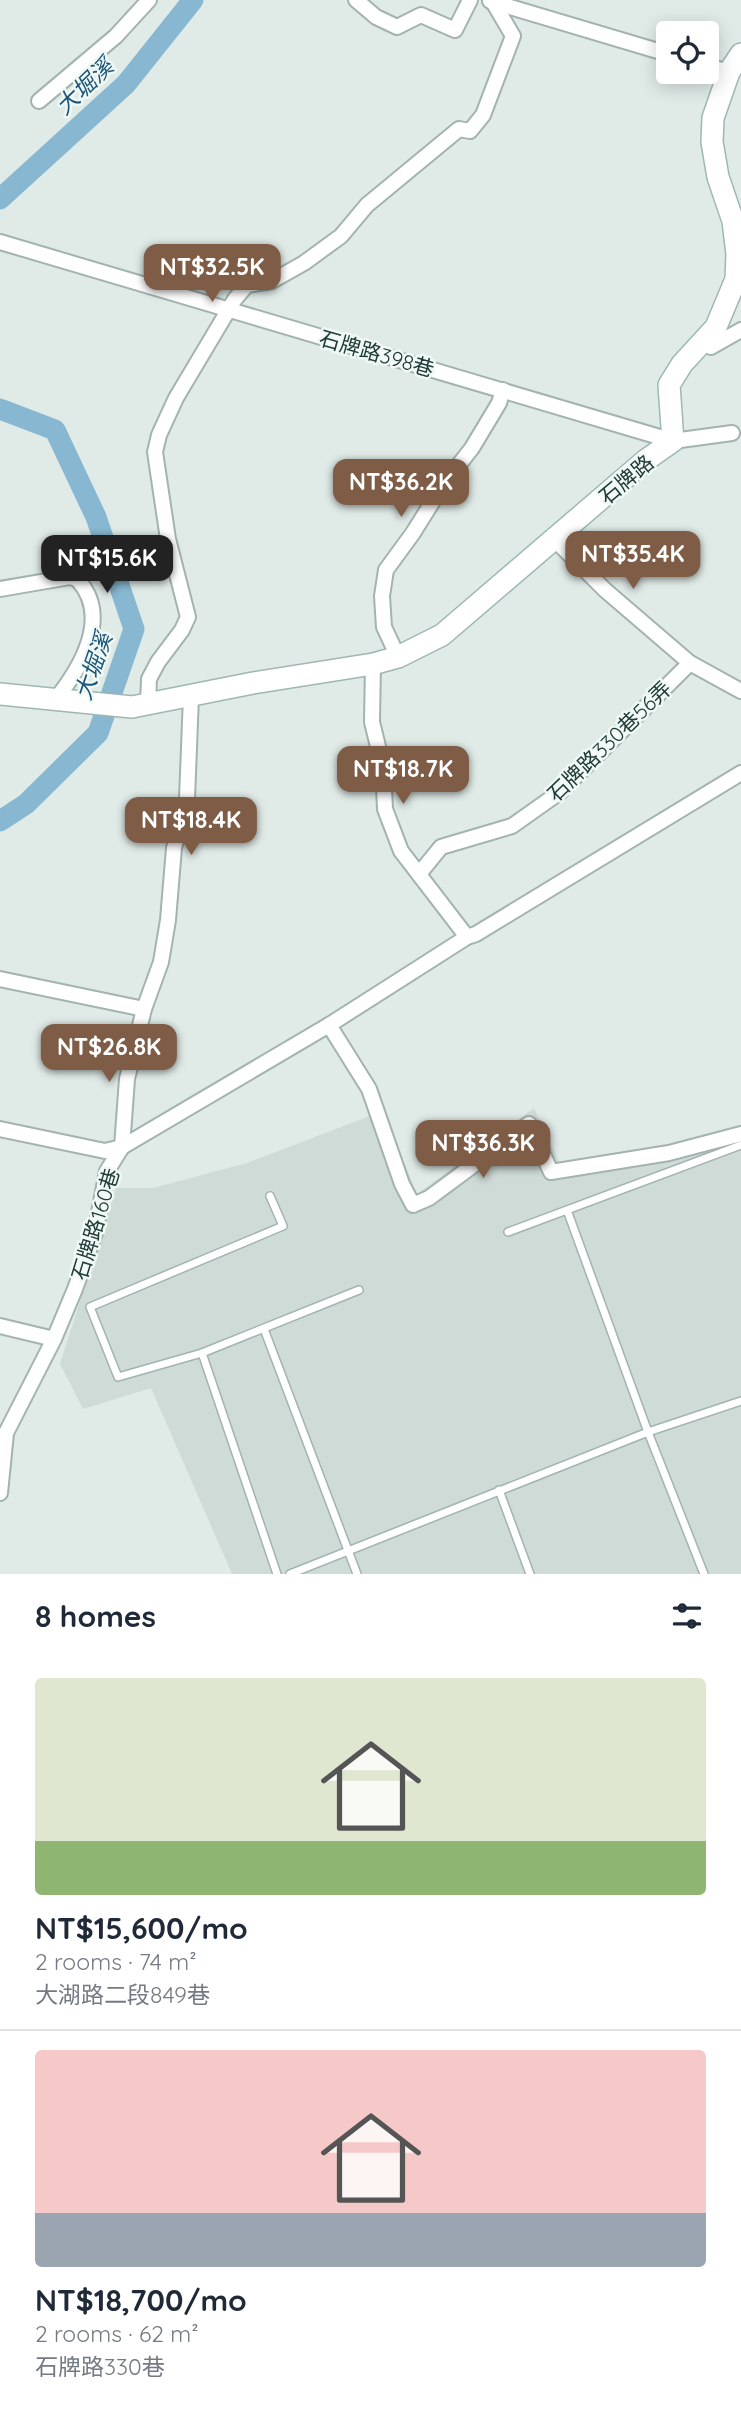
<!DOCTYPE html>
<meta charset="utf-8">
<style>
:root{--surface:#fff;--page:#f2f2f3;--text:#1f2937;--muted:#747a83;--line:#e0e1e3;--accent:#7e5c45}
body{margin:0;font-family:Quicksand,"Noto Sans TC",sans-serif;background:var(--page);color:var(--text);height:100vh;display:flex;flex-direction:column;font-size:26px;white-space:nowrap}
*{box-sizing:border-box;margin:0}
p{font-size:23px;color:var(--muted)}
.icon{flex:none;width:38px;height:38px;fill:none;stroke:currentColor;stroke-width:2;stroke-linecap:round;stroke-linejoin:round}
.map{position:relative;height:1574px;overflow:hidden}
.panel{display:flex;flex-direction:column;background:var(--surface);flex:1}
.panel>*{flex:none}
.buttons{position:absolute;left:656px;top:21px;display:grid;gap:14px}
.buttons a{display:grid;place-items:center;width:63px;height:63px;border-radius:7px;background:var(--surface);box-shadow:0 4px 18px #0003;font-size:35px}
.price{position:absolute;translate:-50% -60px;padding:0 16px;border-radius:14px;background:var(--accent);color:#fff;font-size:23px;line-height:46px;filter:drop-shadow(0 2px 4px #0008)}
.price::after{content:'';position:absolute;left:50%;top:42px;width:21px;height:16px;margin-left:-10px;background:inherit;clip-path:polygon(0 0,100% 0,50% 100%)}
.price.on{background:#222;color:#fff}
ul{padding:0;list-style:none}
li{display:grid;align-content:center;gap:14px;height:371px;padding:0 35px}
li+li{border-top:2px solid var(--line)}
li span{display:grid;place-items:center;height:217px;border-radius:7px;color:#555}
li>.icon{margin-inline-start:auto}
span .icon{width:126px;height:126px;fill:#fffc;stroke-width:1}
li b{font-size:30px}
h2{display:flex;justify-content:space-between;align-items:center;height:84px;padding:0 35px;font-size:30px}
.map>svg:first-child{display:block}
.built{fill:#cedbd7}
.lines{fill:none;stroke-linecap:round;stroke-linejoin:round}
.river{stroke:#87b7d1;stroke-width:21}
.lane-casing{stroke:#a3b3b0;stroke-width:10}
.street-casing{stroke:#a3b3b0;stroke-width:18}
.secondary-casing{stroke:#9eb7b3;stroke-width:24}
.lane{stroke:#fff;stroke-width:7}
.street{stroke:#fff;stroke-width:14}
.secondary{stroke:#fff;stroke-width:21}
.labels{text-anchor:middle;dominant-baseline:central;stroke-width:5;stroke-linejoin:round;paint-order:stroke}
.street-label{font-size:21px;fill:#203b39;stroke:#f0f8f5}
.water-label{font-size:23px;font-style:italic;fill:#1b5577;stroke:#f0f8f5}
</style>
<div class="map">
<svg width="741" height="1574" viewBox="0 0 741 1574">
<rect width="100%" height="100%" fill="#e0ebe8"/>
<path class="built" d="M534,1108L560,1164L688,1143L741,1125V1574H232L151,1388L83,1409L60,1364L116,1188H153L247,1163L383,1111L417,1194Z"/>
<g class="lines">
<g class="river">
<path d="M0,199L126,84L193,0"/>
<path d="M0,409L55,430L96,517L134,629L98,733L26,804L0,821"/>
</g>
<defs>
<g id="lane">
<path d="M270,1196L283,1226L90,1307L118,1377L202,1353L359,1290"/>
<path d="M567,1210L648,1432L704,1574"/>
<path d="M508,1232L741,1145"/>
<path d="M264,1329L357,1574"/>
<path d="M202,1353L277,1574"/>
<path d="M499,1490L530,1574"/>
<path d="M290,1574L648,1432L741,1401"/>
</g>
<g id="street">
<path d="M356,0L376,17L397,27L421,15L455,30L470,0"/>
<path d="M490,1L668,54"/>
<path d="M707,66L729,72"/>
<path d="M39,101L116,36L149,0"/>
<path d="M0,242L673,441L732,433"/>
<path d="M702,343L711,347L741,330"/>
<path d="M555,540L605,590L690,663L741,691"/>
<path d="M0,589L70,577L77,579C112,616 81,668 55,700"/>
<path d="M398,657L384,627L382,596L386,570L413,533L443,485L472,448L499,403L503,390"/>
<path d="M373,664L372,722L383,767L385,809L401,851L467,937"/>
<path d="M148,704L149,679L158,662L182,630L188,617L168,539L155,452L159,435L176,398L235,299L247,285L272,281L304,263L341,236L367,205L459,129L470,131L483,115L513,36L493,2"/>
<path d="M419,874L441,847L512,826L560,792L690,663"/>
<path d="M0,979L144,1009"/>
<path d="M329,1025L369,1089L402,1184L413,1205L429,1198L529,1124L551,1172L669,1153L741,1134"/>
<path d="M0,1129L105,1151L122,1147L329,1025L467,937L476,934L741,773"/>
<path d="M0,1326L54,1339"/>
<path d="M0,1493L6,1433L54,1339L75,1289L95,1233L107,1171L122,1147L127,1079L144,1009L161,962L168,920L174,848L187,799L191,696"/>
</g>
<path id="secondary" d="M0,694L132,707L253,683L373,664L398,657L442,635L646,460L673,441L669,385L682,364L716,327L736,279L737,254L733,221L718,177L712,142L713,118L729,72L741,54"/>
</defs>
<use href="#lane" class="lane-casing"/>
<use href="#street" class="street-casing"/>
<use href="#secondary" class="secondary-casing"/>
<use href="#lane" class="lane"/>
<use href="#street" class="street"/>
<use href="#secondary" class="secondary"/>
</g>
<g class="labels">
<g class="street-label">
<text transform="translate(377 353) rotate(16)">石牌路398巷</text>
<text transform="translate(626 479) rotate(-40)">石牌路</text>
<text transform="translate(609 741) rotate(-44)">石牌路330巷56弄</text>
<text transform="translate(95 1224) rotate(-73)">石牌路160巷</text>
</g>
<g class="water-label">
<text transform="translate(84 86) rotate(-44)">大堀溪</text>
<text transform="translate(93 666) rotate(-71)">大堀溪</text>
</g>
</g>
</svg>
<div class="buttons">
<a><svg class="icon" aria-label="locate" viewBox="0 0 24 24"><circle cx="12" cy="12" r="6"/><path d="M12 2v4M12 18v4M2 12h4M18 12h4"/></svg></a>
</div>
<b class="price" style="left:212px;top:304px">NT$32.5K</b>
<b class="price" style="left:401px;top:519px">NT$36.2K</b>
<b class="price" style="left:633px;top:591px">NT$35.4K</b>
<b class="price on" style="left:107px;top:595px">NT$15.6K</b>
<b class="price" style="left:403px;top:806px">NT$18.7K</b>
<b class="price" style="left:191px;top:857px">NT$18.4K</b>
<b class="price" style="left:109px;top:1084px">NT$26.8K</b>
<b class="price" style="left:483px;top:1180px">NT$36.3K</b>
</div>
<section class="panel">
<h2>8 homes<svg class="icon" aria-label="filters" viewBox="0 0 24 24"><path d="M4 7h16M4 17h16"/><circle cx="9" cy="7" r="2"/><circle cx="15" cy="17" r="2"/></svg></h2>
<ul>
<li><span style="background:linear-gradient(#dfe7d0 75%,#8fb573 0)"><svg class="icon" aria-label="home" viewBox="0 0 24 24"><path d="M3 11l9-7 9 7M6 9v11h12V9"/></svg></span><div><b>NT$15,600/mo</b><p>2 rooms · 74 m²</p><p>大湖路二段849巷</p></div></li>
<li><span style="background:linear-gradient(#f6c9c9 75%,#9aa5b1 0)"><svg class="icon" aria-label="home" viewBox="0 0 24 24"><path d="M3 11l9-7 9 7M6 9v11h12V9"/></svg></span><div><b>NT$18,700/mo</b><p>2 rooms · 62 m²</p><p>石牌路330巷</p></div></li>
</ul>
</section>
